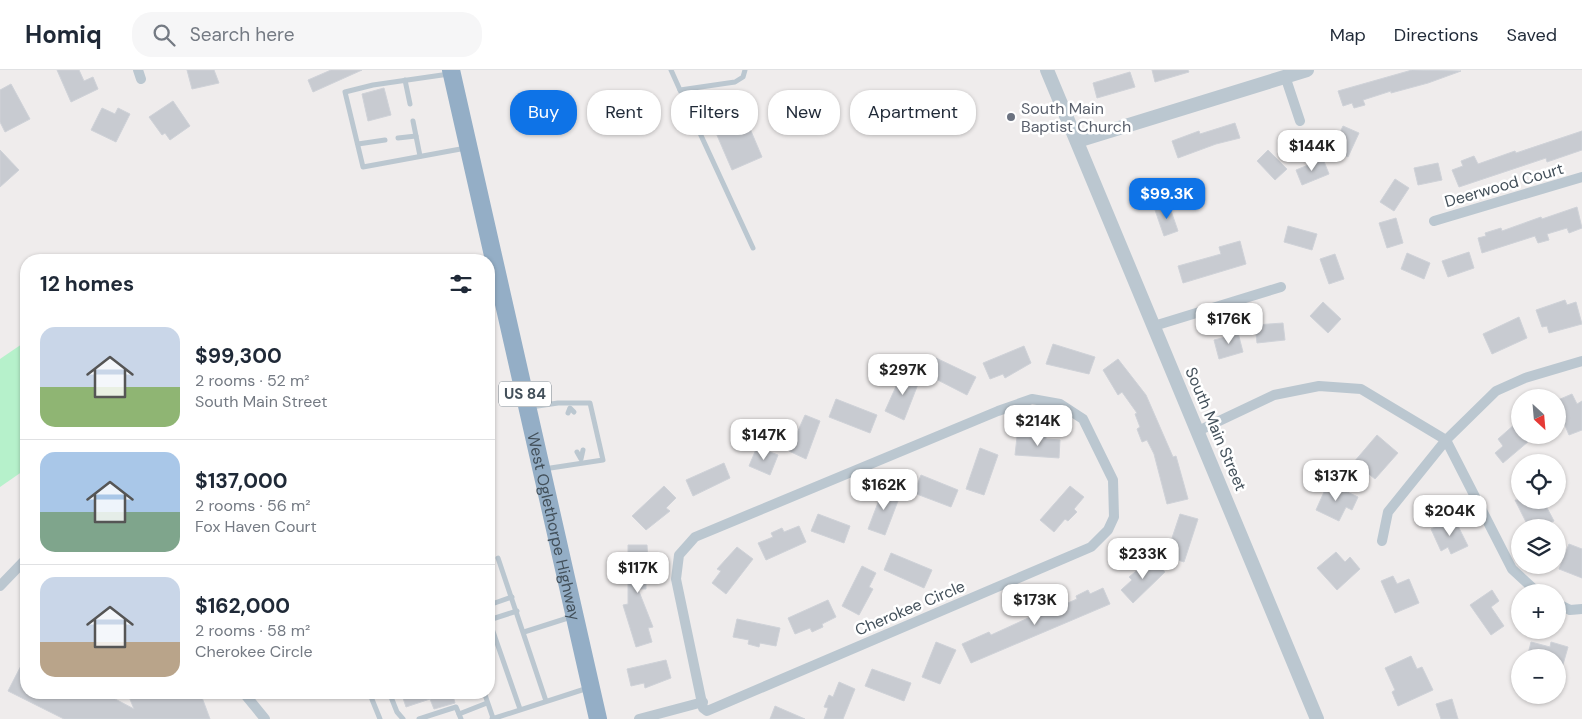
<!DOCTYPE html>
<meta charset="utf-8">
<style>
:root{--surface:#fff;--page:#f6f6f7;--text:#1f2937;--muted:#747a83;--line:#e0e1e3;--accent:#0e73e7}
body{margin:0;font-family:"DM Sans",sans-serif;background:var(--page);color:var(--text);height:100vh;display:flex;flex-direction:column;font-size:19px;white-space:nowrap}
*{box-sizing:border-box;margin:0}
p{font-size:16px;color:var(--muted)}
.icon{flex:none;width:28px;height:28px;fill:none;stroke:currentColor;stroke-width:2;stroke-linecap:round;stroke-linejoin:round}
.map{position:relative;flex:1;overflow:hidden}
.side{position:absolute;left:20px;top:184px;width:475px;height:445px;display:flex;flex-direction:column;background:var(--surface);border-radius:20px;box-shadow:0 1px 4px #0004}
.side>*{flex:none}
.hud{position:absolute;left:510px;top:20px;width:475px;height:45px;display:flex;gap:10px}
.needle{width:32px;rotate:154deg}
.controls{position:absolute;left:1511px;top:319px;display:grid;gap:10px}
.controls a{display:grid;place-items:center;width:55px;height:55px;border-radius:50%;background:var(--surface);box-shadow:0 1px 4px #0004;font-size:25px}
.price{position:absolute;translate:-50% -42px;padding:0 11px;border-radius:10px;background:#fff;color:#222;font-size:16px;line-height:32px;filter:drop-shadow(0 1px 2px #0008)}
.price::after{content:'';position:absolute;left:50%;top:30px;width:15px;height:11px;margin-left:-8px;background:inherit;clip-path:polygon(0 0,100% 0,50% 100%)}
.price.active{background:var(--accent);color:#fff}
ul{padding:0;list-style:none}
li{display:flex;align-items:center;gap:15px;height:125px;padding:0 20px}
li+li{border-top:1px solid var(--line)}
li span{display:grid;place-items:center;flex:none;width:140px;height:100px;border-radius:15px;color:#555}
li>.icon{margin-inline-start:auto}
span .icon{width:60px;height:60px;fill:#fffc;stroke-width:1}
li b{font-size:21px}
h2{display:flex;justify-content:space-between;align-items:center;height:60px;padding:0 20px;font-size:21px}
.chip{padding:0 18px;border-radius:20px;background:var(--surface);box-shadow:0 1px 4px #0004;font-size:18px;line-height:45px}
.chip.active{background:var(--accent);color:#fff}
header{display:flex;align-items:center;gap:30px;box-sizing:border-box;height:70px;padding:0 25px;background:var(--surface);border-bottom:1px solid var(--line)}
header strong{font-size:24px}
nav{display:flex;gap:28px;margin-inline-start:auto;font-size:18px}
.search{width:350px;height:45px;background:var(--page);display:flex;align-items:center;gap:12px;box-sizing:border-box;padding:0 18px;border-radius:20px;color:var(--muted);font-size:19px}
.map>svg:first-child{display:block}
.green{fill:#b6f1cb}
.building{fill:#c8cbd1;stroke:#cfd2d8}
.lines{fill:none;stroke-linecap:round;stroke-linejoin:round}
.service{stroke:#bbc7d0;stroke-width:5}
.minor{stroke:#bbc7d0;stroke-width:10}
.tertiary{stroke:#bbc7d0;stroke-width:14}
.trunk{stroke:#94aec6;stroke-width:18}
.worship-dot{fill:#6b7280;stroke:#fff;stroke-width:2}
.labels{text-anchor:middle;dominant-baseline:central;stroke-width:5;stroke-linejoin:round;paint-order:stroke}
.shield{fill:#fff;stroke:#7b848c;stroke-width:1}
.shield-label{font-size:15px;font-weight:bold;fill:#43505a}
.worship-label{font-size:16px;fill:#5b616d;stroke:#fff;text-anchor:start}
.street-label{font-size:16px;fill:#43505a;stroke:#fff}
</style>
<header>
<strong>Homiq</strong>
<div class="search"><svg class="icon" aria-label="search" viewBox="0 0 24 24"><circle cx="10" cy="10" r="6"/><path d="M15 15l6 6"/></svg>Search here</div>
<nav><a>Map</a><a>Directions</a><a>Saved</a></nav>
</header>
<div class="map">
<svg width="1582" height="649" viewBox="0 0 1582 649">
<rect width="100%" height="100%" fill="#efecec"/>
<path class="green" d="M22,274L26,279V399L0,417V289Z"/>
<g class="building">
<path d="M57,0H79L84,11L93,7L98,19L71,32Z"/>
<path d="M187,0H214L219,13L192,19Z"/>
<path d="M331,0H362L313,22L308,10Z"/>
<path d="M1152,0H1188L1189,2L1155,12Z"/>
<path d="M1412,0L1461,1L1428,13L1391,23V21L1363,30L1365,35L1354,38L1352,33L1343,36L1338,21Z"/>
<path d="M1130,2L1135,17L1097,28L1093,13Z"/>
<path d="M11,14L30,49L5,62L0,52V20Z"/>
<path d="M384,18L391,45L368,51L362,24Z"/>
<path d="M734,21L762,87L732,100L704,35Z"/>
<path d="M173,31L190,56L170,70L165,63L162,65L149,47Z"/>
<path d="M102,38L115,44L118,38L130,44L116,72L91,60Z"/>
<path d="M1235,53L1240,68L1216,74L1178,88L1172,71L1199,61L1200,64Z"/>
<path d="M1343,56L1359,63L1348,87L1332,79Z"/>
<path d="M1582,61V80L1547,92L1546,88L1459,117L1452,100L1463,96L1461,91L1474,86L1478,94L1515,81L1516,83Z"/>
<path d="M0,80L19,100L0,117Z"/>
<path d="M1268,80L1287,99L1275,110L1257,91Z"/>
<path d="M1323,89L1329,104L1302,115L1296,100Z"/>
<path d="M1438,93L1442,110L1418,115L1414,98Z"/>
<path d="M1395,109L1409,118L1394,141L1380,132Z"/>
<path d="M1169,135L1178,161L1164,166L1155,140Z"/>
<path d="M1577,137L1582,158L1569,163L1567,158L1547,164L1549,170L1538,173L1535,166L1482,183L1478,168L1486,166L1485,163L1501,158L1502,161L1541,147L1542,149Z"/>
<path d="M1396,148L1403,173L1387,178L1379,153Z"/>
<path d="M1288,156L1317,164L1312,180L1284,172Z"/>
<path d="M1240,171L1246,194L1183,213L1178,196L1221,184L1219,177Z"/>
<path d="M1469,182L1474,198L1448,207L1442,191Z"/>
<path d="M1407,183L1430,193L1424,209L1401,199Z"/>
<path d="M1335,184L1344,209L1329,214L1320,189Z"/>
<path d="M1565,230L1567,235L1576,232L1582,254L1549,263L1547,256L1542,257L1536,240Z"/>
<path d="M1323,232L1341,249L1328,263L1310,246Z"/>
<path d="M1519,247L1527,268L1492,284L1483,264Z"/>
<path d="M1283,253L1285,270L1257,273L1255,255Z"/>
<path d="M1237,259L1243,282L1219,289L1214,270L1226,267L1224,263Z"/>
<path d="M1053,274L1095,287L1089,304L1046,294Z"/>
<path d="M1024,276L1031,293L1005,308L1003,304L990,309L983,293Z"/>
<path d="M936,288L976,307L967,325L928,305Z"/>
<path d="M1118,289L1146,325L1173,387L1176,386L1188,429L1167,434L1154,384L1147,370L1142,372L1137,359L1140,357L1135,344L1137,343L1122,322L1118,325L1103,300Z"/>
<path d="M903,301L920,309L904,350L885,341Z"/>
<path d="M1572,324L1577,334L1582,331V360L1569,365L1561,346L1558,347V330Z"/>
<path d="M836,329L877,345L870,363L829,347Z"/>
<path d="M805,345L820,351L806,389L789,381Z"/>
<path d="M1515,354L1520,360V365H1524L1529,371L1503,393L1495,383L1503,376L1498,369Z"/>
<path d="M1033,365L1046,366V369L1060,370L1059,388L1015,385L1017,367L1033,368Z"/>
<path d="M1377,365L1398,383L1375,409L1354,392Z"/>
<path d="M757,377L778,385L770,405L749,396Z"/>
<path d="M980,378L998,385L984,425L966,419Z"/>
<path d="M724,393L730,408L693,426L686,410Z"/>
<path d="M921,405L958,420L951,437L914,423Z"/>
<path d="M1328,413L1358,427L1352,440L1346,437L1339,451L1316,440Z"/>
<path d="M664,416L676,428L666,438L670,441L646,460L632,446Z"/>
<path d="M1070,416L1084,427L1074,439L1077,442L1068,451L1065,449L1054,462L1040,450Z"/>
<path d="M884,417L901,423L885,465L868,459Z"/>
<path d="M1515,430H1558L1546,436L1554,451L1540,458H1529Z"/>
<path d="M818,444L850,456L844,473L811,461Z"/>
<path d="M1180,444L1198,449L1184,492L1166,486Z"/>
<path d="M1454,448L1468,476L1451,484L1448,477L1441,481L1431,459Z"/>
<path d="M799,456L806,472L766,490L758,473L773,467L771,463L782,458L784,462Z"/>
<path d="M1569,474L1582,479V508L1559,499Z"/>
<path d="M628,475H647L648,491H651V504H646V519H638L653,557L648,558L652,572L636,577L623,535L628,534Z"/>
<path d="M737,477L753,489L726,524L712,513L721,501L717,499Z"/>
<path d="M1336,482L1345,492L1350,487L1360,499L1337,520L1317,498Z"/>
<path d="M891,483L932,500L924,518L884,500Z"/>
<path d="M1152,488L1165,502L1133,533L1121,520L1132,510L1129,507Z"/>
<path d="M862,496L876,503L869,517L873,519L859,545L842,536Z"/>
<path d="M1393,506L1397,514L1409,509L1419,533L1395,543L1381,511Z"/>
<path d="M1103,518L1110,534L971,593L962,574L989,562L991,565L1037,544L1038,546L1054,539L1077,529L1076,526L1088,520L1090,524Z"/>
<path d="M1492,520L1499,531L1491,537L1504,556L1491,565L1470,535Z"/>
<path d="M828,530L836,547L822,554L823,557L812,562L810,558L795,564L788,548Z"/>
<path d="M737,549L780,558L776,576L760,573L759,577L748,574L749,570L733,567Z"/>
<path d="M936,572L956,580L940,614L922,607Z"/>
<path d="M1531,572L1550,577L1551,572L1568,577L1560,605H1558V588H1527Z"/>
<path d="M26,586V622H102L134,639L127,622H200L210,649H64L8,621Z"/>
<path d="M1411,586L1417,599L1422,597L1433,620L1398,636L1392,622L1395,620L1385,598Z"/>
<path d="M666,590L671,608L645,618L644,613L631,616L627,599Z"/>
<path d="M872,599L911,613L904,631L865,616Z"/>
<path d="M839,612L855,619L843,649H824L828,638L824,637L829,625L833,627Z"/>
<path d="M401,622H452L455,633L434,639L430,629L406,637Z"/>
<path d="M1452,629L1458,649H1441L1436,634Z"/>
<path d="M775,636L805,649H770Z"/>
</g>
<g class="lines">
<g class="service">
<path d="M671,0L680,20L735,12L743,7L745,0"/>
<path d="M449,4L373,15L345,22L363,97L466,78"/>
<path d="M405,10L410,34"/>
<path d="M680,20L753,178"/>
<path d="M413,51L420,86"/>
<path d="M398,68L416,66"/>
<path d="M358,74L385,70"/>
<path d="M531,337L558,333H590L603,390L544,399"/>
<path d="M568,343L570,338L574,342"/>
<path d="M577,382L581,389L583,380"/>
<path d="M498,488L546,631"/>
<path d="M489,535L512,527"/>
<path d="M489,550L520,639"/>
<path d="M489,550L517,541"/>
<path d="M524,562L571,547"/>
<path d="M369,622L380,649"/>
<path d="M389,622L397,642L403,649"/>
<path d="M484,622L493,648"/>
<path d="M419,649L456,637L459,644"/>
<path d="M461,649L459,644L487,633"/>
<path d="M492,649L588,618"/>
</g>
<g class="minor">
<path d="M138,0L141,9"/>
<path d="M1285,6L1300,51"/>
<path d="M1434,151L1582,107"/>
<path d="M1154,256L1281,217"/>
<path d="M1032,329L1060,334L1083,349L1113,410L1114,447L1108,460L1091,477L707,641L703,638L676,509L679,485L695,467L998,341Z"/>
<path d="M1198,361L1274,325L1319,316L1361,319L1446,370L1512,499L1537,522"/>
<path d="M1382,471L1388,442L1446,370L1496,321L1525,308L1582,291"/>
<path d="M0,516L26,489"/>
<path d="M1558,534L1570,540L1582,539"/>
<path d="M243,622L265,649"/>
<path d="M639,649L703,632"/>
</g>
<g class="tertiary">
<path d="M1047,0L1317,649"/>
<path d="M1077,71L1307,0"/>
</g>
<path class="trunk" id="s1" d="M451,0L598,649"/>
</g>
<circle class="worship-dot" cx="1011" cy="47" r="5"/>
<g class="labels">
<rect class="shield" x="499" y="311.5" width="52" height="25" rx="4"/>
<g class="shield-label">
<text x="525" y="324">US 84</text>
</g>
<g class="worship-label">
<text x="1021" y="38">South Main<tspan x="1021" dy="18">Baptist Church</tspan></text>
</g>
<g class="street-label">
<text transform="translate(1504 115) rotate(-16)">Deerwood Court</text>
<text transform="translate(1216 359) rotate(67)">South Main Street</text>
<text stroke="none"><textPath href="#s1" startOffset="468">West Oglethorpe Highway</textPath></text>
<text transform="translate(910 538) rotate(-23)">Cherokee Circle</text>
</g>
</g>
</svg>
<div class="controls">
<a><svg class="needle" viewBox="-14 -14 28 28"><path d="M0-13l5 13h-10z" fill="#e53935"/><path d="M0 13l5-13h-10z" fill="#747a83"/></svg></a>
<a><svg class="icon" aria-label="locate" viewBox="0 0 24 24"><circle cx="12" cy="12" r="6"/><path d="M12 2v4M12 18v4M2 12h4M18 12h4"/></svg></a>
<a><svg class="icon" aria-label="layers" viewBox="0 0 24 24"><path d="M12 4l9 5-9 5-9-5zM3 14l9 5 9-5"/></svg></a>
<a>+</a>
<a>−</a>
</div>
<b class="price" style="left:1312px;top:102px">$144K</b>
<b class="price active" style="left:1167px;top:150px">$99.3K</b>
<b class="price" style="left:1229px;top:275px">$176K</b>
<b class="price" style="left:903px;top:326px">$297K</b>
<b class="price" style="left:1038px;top:377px">$214K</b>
<b class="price" style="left:764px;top:391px">$147K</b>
<b class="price" style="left:1336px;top:432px">$137K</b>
<b class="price" style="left:884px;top:441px">$162K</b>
<b class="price" style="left:1450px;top:467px">$204K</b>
<b class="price" style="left:1143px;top:510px">$233K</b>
<b class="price" style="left:638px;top:524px">$117K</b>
<b class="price" style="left:1035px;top:556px">$173K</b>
<div class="hud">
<a class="chip active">Buy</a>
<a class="chip">Rent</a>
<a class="chip">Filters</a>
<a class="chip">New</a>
<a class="chip">Apartment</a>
</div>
<section class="side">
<h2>12 homes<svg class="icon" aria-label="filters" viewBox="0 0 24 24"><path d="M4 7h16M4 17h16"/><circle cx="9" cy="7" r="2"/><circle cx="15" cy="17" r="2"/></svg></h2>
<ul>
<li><span style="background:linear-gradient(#c9d6e8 60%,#8fb573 0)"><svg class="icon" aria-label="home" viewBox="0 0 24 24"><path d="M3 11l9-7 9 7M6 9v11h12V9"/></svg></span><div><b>$99,300</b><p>2 rooms · 52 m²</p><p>South Main Street</p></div></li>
<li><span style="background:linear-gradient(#a9c7e8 60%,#7fa58c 0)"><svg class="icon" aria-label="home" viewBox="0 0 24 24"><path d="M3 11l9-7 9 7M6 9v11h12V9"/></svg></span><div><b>$137,000</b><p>2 rooms · 56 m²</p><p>Fox Haven Court</p></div></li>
<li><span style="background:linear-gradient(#c9d6e8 65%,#b9a48a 0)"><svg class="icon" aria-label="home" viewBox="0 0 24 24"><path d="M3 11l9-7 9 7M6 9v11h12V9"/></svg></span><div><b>$162,000</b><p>2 rooms · 58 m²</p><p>Cherokee Circle</p></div></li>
</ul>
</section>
</div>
